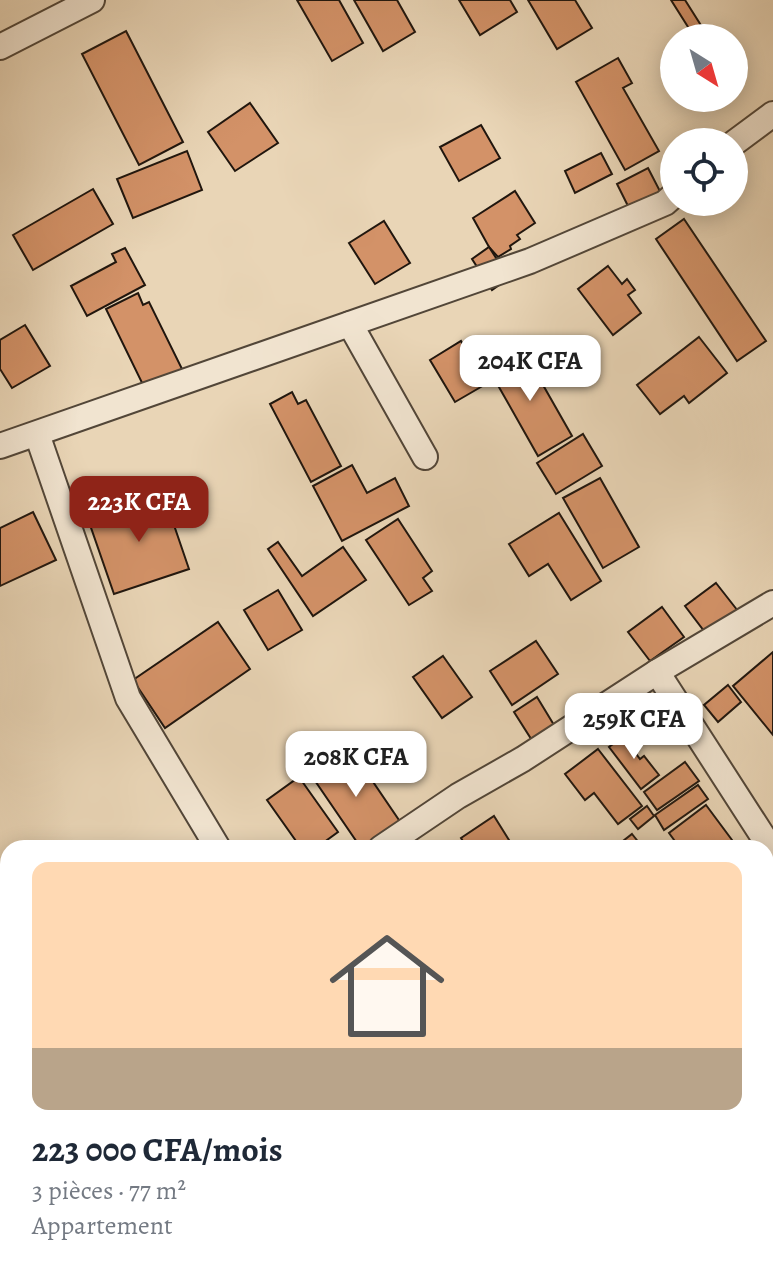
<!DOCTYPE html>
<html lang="fr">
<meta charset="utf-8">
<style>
:root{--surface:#fff;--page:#f6f6f7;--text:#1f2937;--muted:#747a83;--accent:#8f2418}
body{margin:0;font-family:Alegreya,serif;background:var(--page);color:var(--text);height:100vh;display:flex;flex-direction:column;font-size:30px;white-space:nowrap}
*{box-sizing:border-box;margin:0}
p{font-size:26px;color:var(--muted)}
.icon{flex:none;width:44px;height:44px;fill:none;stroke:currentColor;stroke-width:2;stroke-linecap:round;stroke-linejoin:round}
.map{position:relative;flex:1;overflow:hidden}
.sheet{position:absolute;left:0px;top:840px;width:774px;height:440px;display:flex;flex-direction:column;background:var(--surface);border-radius:24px 24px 0 0;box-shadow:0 4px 20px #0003}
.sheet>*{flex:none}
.needle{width:52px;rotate:143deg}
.buttons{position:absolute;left:660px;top:24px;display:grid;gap:16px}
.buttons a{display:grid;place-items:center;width:88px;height:88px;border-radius:50%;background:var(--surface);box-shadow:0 4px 20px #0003;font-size:40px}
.price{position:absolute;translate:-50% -68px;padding:0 18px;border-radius:16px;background:#fff;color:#222;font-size:26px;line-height:52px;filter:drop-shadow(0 2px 4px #0008)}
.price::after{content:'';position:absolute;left:50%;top:48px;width:24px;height:18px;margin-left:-12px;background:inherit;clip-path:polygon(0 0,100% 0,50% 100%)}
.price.current{background:var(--accent);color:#fff}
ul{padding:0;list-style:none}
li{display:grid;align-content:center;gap:16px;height:424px;padding:0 32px}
li span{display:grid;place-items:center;height:248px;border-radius:16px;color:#555}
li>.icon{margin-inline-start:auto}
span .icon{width:144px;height:144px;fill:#fffc;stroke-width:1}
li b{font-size:34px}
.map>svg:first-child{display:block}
.building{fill:#d39268;stroke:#20160e;stroke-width:2}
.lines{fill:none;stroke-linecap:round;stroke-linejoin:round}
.minor-casing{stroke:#524638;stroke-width:28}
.minor{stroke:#f1e4d0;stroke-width:24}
</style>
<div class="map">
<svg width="773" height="1280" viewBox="0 0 773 1280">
<rect width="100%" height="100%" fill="#e9d5b6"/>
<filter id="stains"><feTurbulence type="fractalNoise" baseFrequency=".0025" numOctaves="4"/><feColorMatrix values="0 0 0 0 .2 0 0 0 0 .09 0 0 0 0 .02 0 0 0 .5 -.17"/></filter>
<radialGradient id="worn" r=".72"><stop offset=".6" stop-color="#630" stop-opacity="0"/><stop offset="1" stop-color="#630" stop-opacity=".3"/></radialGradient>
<g class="building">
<path d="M297,0H339L363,43L332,61Z"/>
<path d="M354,0H397L415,32L383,51Z"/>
<path d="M459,0H510L517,12L480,35Z"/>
<path d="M528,0H575L592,28L557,49Z"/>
<path d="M671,0H685L709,38H695Z"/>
<path d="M126,31L183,142L139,165L82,54Z"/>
<path d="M618,58L632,83L623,88L659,151L625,170L576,82Z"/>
<path d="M250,103L278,143L235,171L208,132Z"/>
<path d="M481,125L500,158L459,181L440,147Z"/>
<path d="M187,151L202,190L133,218L117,179Z"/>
<path d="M601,153L612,174L575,193L565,171Z"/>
<path d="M648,168L664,199L633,216L617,184Z"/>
<path d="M93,189L113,224L33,270L13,235Z"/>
<path d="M515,191L535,223L517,235L520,239L510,246L511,249L498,257L489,247L473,218Z"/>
<path d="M684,219L766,341L737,361L656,239Z"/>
<path d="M384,221L410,263L375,284L349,243Z"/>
<path d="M489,247L509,278L492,290L472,259Z"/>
<path d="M125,248L145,285L87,316L71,286L116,262L112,254Z"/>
<path d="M608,266L622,284L627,279L635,290L628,295L641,313L613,335L578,289Z"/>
<path d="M138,293L143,305L149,302L184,373L146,391L106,309Z"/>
<path d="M25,325L50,366L12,388L0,369V340Z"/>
<path d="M699,337L727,373L689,403L684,396L660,414L637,385Z"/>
<path d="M461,341L486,384L455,402L430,360Z"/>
<path d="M515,350L529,375L535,371L572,436L538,456L487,366Z"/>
<path d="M292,392L298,404L306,400L341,466L311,482L270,404Z"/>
<path d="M583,434L602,466L556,494L537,463Z"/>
<path d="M352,465L367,493L395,478L409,506L342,541L313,486Z"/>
<path d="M600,478L639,547L603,568L563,498Z"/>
<path d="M163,493L189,569L114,594L88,519Z"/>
<path d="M33,512L56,560L0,586V528Z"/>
<path d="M559,513L601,581L571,600L548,564L529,576L509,544Z"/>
<path d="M398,519L432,571L423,578L432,591L409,605L366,540Z"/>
<path d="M278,542L302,576L343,547L366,580L313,616L268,549Z"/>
<path d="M716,583L745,620L714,644L685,606Z"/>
<path d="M278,590L302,630L268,650L244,610Z"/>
<path d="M662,607L684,637L650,661L628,632Z"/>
<path d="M218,622L250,669L165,728L133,680Z"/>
<path d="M536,641L558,674L512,705L490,671Z"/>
<path d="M773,652V735L733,686Z"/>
<path d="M443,656L472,697L442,718L413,677Z"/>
<path d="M728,685L741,702L718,722L704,705Z"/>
<path d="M537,697L557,730L535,745L514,712Z"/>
<path d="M628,733L639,747L634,751L640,759L644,756L659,775L641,789L609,747Z"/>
<path d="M348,745L403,826L370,848H361L309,772Z"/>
<path d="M598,749L642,806L618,824L594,793L585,800L565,774Z"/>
<path d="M685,762L699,781L657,810L644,792Z"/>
<path d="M299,777L338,832L316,848H301L267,800Z"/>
<path d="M698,785L708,799L664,830L655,815Z"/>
<path d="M706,805L732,840L721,848H680L669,833Z"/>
<path d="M647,806L654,816L638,829L630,819Z"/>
<path d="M494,816L514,848H467L461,838Z"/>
<path d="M632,834L640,844L635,848H614Z"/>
<path d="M773,956V1005L766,1010V961Z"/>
<path d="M773,1118V1189L766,1195V1124Z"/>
<path d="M8,1213V1260L1,1264L0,1218Z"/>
<path d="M773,1247V1280H762L756,1272H766V1252Z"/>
<path d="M239,1272H280L286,1280H245Z"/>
<path d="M345,1272H365L371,1280H334Z"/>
<path d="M397,1272H471L477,1280H403Z"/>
<path d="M472,1272H503L491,1280H478Z"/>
<path d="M613,1272H672L661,1280H619Z"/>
</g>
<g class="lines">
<defs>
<g id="minor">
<path d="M0,47L92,0"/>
<path d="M734,143L773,114"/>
<path d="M350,324L425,457"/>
<path d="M37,434L128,698L218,848"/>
<path d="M0,446L530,261L665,203L674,195"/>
<path d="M657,672L773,852"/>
<path d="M381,848L458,796L523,759L657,672L773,603"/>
<path d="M766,906L773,901"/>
<path d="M0,1013L8,1010"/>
<path d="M611,1272L617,1280"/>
</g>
</defs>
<use href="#minor" class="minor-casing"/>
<use href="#minor" class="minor"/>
</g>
<rect width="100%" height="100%" filter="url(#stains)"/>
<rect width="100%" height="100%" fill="url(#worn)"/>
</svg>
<div class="buttons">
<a><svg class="needle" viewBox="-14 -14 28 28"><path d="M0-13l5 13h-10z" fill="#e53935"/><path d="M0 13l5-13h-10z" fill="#747a83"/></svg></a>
<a><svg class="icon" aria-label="locate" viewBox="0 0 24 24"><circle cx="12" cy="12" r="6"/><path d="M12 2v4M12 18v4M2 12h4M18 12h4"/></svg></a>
</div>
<b class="price" style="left:530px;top:403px">204K CFA</b>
<b class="price current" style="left:139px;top:544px">223K CFA</b>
<b class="price" style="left:634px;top:761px">259K CFA</b>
<b class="price" style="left:356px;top:799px">208K CFA</b>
<section class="sheet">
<ul>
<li><span style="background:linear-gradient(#ffd9b3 75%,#b9a48a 0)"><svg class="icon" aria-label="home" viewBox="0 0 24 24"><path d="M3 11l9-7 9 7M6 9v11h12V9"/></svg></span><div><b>223 000 CFA/mois</b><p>3 pièces · 77 m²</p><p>Appartement</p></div></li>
</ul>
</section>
</div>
